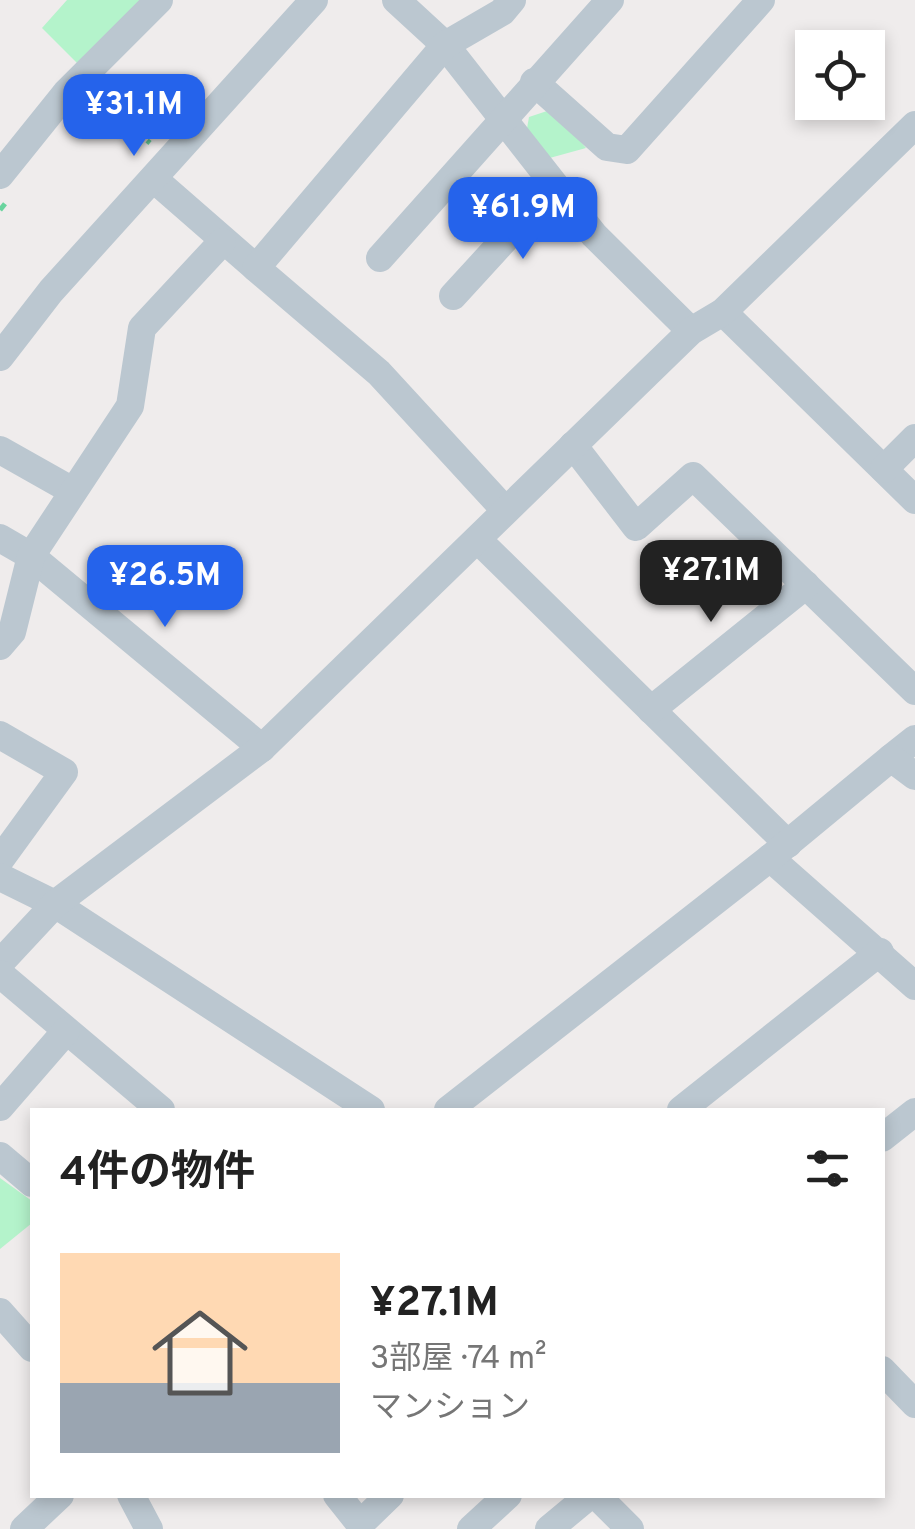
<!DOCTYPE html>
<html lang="ja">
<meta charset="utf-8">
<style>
:root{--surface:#fff;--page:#f6f6f6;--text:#222;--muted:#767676;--line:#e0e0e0;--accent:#2563eb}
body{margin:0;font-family:Overpass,"Noto Sans JP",sans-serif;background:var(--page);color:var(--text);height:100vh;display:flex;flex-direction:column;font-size:38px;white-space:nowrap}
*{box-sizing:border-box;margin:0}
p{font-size:32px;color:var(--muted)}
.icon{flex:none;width:55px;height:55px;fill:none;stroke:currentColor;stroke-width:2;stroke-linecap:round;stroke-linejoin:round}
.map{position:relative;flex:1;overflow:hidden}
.drawer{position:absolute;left:30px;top:1108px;width:855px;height:390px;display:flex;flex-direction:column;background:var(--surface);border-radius:0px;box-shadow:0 5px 15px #0003}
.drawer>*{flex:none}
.fabs{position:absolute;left:795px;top:30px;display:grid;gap:20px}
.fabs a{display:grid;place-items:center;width:90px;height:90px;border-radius:0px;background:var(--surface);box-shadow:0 5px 15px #0003;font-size:50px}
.price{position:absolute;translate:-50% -85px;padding:0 22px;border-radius:20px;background:var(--accent);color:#fff;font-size:32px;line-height:65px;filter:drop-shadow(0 2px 5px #0008)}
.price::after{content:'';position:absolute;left:50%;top:60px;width:30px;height:22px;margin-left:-15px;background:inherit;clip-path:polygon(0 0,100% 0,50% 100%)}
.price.selected{background:#222;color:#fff}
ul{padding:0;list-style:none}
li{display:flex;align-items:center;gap:30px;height:250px;padding:0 30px}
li+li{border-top:2px solid var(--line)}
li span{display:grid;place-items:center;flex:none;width:280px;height:200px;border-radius:0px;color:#555}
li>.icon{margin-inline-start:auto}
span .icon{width:120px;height:120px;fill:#fffc;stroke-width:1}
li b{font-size:42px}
h2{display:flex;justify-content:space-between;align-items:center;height:120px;padding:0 30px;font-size:42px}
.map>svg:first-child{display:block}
.green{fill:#b4f3cb}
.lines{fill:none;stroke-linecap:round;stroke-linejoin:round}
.path{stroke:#69d49e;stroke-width:5;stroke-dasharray:8 5;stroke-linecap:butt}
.minor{stroke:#bbc7d0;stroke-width:28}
</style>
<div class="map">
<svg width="915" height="1529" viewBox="0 0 915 1529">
<rect width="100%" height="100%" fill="#efecec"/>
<g class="green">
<path d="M67,0H141L78,64L42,28Z"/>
<path d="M553,109L586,148L546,159L526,134L529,117Z"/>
<path d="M0,1178L32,1201V1223L0,1249Z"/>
</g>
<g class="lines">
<g class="path">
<path d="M98,98L150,143"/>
<path d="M0,210L8,200"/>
</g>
<g class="minor">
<path d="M396,0L445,45L594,235L691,331"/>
<path d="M534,82L607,147L627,150L761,0"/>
<path d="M0,175L66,93L159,0"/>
<path d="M155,180L256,268"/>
<path d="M380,258L610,0"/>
<path d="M453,296L507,237L561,193"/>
<path d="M723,312L915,500"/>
<path d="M0,357L51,291L314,0"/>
<path d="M573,445L636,527L693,476L915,691"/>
<path d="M0,450L71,490"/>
<path d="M884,469L915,438"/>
<path d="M505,510L379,373L256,268L445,45L502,12L512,0"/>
<path d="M0,538L31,556L262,748"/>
<path d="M479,541L788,844"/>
<path d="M0,646L12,632L31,556L130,406L142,328L222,242"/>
<path d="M651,710L806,585"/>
<path d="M0,735L64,772L0,860"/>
<path d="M891,758L915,739"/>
<path d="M770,858L915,986"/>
<path d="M0,877L55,904L371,1110"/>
<path d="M0,963L55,904L262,748L691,331L723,312L915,125"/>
<path d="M0,974L161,1110"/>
<path d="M0,1107L66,1031"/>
<path d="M448,1110L770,858L891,758L915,776"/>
<path d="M681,1110L880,952"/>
<path d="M882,1138L915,1112"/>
<path d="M0,1156L32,1183"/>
<path d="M0,1312L32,1348"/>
<path d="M882,1370L915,1404"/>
<path d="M131,1495L149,1529"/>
<path d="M337,1495L360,1524L390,1495"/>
<path d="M596,1495L630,1529"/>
<path d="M24,1529L60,1495"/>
<path d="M471,1529L508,1495"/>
<path d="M549,1529L590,1495"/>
</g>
</g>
</svg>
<div class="fabs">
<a><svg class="icon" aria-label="locate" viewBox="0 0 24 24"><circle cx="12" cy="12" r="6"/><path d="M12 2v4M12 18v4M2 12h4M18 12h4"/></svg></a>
</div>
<b class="price" style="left:134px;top:159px">¥31.1M</b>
<b class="price" style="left:523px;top:262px">¥61.9M</b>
<b class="price selected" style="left:711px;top:625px">¥27.1M</b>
<b class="price" style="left:165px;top:630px">¥26.5M</b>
<section class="drawer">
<h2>4件の物件<svg class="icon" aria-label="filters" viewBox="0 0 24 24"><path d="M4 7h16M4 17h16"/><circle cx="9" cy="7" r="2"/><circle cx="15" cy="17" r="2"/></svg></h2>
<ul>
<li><span style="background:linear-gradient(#ffd9b3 65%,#9aa5b1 0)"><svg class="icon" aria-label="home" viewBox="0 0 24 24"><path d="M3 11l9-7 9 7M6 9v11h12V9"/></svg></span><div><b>¥27.1M</b><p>3部屋 · 74 m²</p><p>マンション</p></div></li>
</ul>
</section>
</div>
